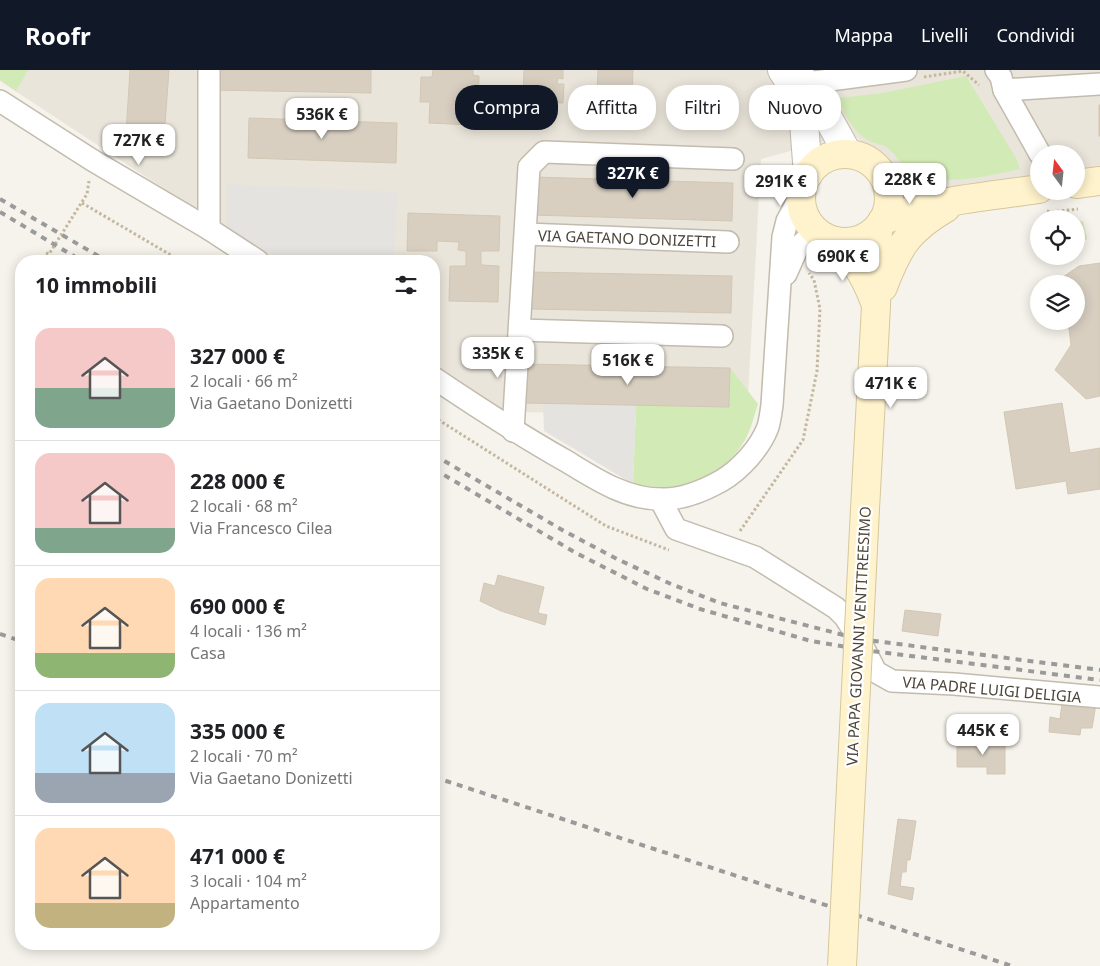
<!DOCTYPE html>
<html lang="it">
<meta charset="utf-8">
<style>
:root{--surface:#fff;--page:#f6f6f6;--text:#202124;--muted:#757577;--line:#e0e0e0;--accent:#111827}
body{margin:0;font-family:"Noto Sans",sans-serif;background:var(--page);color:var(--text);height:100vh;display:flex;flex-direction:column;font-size:19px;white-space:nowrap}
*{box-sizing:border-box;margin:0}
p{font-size:16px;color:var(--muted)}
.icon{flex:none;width:28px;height:28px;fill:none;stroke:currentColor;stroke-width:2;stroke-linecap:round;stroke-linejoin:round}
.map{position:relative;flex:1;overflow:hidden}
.drawer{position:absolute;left:15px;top:185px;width:425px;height:695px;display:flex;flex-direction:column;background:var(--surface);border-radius:20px;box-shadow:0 2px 12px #0003}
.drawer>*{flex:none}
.hud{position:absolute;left:455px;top:15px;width:475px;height:45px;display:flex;gap:10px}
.needle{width:32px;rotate:345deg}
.fabs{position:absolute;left:1030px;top:75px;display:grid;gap:10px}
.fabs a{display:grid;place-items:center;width:55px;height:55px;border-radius:50%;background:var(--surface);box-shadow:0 2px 12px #0003;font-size:25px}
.price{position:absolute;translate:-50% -42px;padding:0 11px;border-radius:10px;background:#fff;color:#222;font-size:16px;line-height:32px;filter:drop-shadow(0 1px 2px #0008)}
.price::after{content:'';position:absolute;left:50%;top:30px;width:15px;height:11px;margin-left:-8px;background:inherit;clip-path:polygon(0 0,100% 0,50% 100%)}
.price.selected{background:var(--accent);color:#fff}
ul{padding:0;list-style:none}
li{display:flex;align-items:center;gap:15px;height:125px;padding:0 20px}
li+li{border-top:1px solid var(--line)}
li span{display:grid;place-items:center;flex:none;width:140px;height:100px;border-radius:15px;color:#555}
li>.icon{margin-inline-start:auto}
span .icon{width:60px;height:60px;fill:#fffc;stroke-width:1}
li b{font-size:21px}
h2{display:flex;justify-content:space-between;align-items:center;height:60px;padding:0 20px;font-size:21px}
.tag{padding:0 18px;border-radius:20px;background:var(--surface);box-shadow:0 2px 12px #0003;font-size:18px;line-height:45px}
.tag.selected{background:var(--accent);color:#fff}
header{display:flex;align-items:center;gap:30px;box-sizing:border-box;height:70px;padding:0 25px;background:var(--accent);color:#fff}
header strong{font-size:24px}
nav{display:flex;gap:28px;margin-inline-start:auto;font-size:18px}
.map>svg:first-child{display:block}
.residential{fill:#eae5da}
.green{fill:#d2eab5}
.parking{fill:#e5e3e0}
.building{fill:#d8cfc1;stroke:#d3c7b4}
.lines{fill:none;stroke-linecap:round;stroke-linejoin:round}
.minor-casing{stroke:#c2bbae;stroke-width:24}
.tertiary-casing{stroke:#c2bbae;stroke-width:30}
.secondary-casing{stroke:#d6c79b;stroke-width:30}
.path{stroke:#c4b79f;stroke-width:3;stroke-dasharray:2.5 2.5;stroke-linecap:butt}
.minor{stroke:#fff;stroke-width:21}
.tertiary{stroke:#fff;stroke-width:28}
.secondary{stroke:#fff3cd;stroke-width:28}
.rail{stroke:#9a9a9a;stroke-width:4;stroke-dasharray:6 6;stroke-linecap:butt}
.secondary-bridge-casing{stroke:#d6c79b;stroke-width:30;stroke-linecap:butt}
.secondary-bridge{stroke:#fff3cd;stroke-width:28}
.labels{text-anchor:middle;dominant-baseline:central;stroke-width:4.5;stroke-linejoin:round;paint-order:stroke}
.street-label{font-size:15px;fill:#4b4439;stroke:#fff}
</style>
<header>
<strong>Roofr</strong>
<nav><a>Mappa</a><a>Livelli</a><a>Condividi</a></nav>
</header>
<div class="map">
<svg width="1100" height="896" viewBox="0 0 1100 896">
<rect width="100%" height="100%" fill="#f6f3ec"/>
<path class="residential" d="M0,0H1100V101L1076,103V84H1039V108L948,119L905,112L853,64L761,89L747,345L507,342L434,296V191H274L0,11Z"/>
<g class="green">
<path d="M0,0H28L16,21L0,10Z"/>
<path d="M966,6L1016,88L1020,99C989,106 932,120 905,97C899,92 896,85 890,80C885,74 876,74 869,71C853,62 844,44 838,28L883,23Z"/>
<path d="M1083,151L1087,169L1080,172L1076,170V152Z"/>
<path d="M730,298L758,334C754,346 751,360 745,370C719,413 679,423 633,414L636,335L729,337Z"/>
</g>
<g class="parking">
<path d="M227,114L398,122L394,191H282L227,157Z"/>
<path d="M543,333L636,335L633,414L544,361Z"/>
</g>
<g class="building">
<path d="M130,0H169L163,82L125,79Z"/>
<path d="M215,0H371V23L214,20Z"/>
<path d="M433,0H473V5L479,6L478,36H474L473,55L429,53L430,32H420L421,7H432Z"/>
<path d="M524,0H563V9L558,8L557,14H564L563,33L523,31Z"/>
<path d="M598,0H633L631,47L596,45Z"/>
<rect x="1099" y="35" width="1" height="31"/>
<path d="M249,48L397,53L396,93L248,88Z"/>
<path d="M534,107L733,113L732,151L533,145Z"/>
<path d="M408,143L500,146L499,181H481V195L499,196L498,232L449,231L450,196H466V181L458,180L459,172L437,171V181H407Z"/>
<path d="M1100,193V326L1086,329L1055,300L1071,275L1068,251H1076V214H1063V207L1079,196Z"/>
<path d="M531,202L732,206L731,243L530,239Z"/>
<path d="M526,294L730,298L729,337L525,333Z"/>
<path d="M1062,333L1070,383L1100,378V419L1068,424L1066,411L1016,419L1004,342Z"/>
<path d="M498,505L544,517L538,543L547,545L545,555L501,541L480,531L484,513L495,516Z"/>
<path d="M905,540L941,544L938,566L902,561Z"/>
<path d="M1062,633L1096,634L1092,658H1081L1080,665L1049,662L1050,647L1060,649Z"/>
<path d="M970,671H1005V704H987V697H957V674H970Z"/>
<path d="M898,749L916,751L910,790H907L906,802H902L900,816L914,818L912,830L888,824Z"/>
</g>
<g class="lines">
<defs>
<g id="minor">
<path d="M996,0L1001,7L1004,20L1040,84"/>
<path d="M807,13L906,0"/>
<path d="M1004,20L1100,14"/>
<path d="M0,31L92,90L209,159L258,191"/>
<path d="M209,159V0"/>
<path d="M526,164L728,172"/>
<path d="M786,204L798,177L816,161"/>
<path d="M520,260L722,266"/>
<path d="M434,308C477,337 520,365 566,391C594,408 625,429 660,429C681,430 703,421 721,411C740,400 760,378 768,357C770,350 771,342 772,335L783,167L787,151L801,125"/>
<path d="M513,361L529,97L544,82L733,89"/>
<path d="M660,429L676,459L755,487L836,538L845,547L859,569L876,602L892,611L954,614L1100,627"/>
</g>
<g id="tertiary">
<path d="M782,0L795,20L803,39L808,105"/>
<path d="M802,9L812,19L848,84"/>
</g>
<g id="secondary">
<circle cx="845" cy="128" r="44"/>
<path d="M1076,114L1100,111"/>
<path d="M882,151C931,130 987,127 1039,119"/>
<path d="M835,171C854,188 865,206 874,230"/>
<path d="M883,217C898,177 908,160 946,138"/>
<path d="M865,439L876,236L878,157"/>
</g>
</defs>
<use href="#minor" class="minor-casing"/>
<use href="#tertiary" class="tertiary-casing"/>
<use href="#secondary" class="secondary-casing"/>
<g class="path">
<path d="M924,7L963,1L979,15"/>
<path d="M82,133L181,191"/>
<path d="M1047,141L1051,142L1078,139"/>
<path d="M46,183L49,184L87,124L89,111"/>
<path d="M434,347L606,456L669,480"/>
<path d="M740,461L803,370L817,301L820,239L814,210L809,203"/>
</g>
<use href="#minor" class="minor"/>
<use href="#tertiary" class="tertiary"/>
<use href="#secondary" class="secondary"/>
<g class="rail">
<path d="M0,129L107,191"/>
<path d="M0,142L82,191"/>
<path d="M434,385L564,461L617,489L671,514L720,533L859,569L1100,600"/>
<path d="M434,399L576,483L647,519L700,539L811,571L864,580L1100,610"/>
<path d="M0,564L21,571"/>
<path d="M434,707L1012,896"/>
</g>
<defs>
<path id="secondary-bridge" d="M842,896L865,439"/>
</defs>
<use href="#secondary-bridge" class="secondary-bridge-casing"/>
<use href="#secondary-bridge" class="secondary-bridge"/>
</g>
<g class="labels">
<g class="street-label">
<text transform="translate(627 168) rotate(2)">VIA GAETANO DONIZETTI</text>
<text transform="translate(858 566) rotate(-87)">VIA PAPA GIOVANNI VENTITREESIMO</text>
<text transform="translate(992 619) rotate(5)">VIA PADRE LUIGI DELIGIA</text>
</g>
</g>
</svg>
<div class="fabs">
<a><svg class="needle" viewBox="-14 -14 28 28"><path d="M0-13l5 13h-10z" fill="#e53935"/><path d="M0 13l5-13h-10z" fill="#757577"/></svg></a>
<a><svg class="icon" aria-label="locate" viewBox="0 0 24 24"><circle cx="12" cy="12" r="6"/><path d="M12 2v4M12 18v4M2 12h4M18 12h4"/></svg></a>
<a><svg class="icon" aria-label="layers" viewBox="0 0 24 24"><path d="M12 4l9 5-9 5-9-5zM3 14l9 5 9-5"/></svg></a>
</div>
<b class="price" style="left:322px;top:70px">536K €</b>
<b class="price" style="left:139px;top:96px">727K €</b>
<b class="price selected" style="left:633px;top:129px">327K €</b>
<b class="price" style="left:910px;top:135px">228K €</b>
<b class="price" style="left:781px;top:137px">291K €</b>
<b class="price" style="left:843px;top:212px">690K €</b>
<b class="price" style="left:498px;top:309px">335K €</b>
<b class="price" style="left:628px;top:316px">516K €</b>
<b class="price" style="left:891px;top:339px">471K €</b>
<b class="price" style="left:983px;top:686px">445K €</b>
<div class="hud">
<a class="tag selected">Compra</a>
<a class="tag">Affitta</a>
<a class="tag">Filtri</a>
<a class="tag">Nuovo</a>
</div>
<section class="drawer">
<h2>10 immobili<svg class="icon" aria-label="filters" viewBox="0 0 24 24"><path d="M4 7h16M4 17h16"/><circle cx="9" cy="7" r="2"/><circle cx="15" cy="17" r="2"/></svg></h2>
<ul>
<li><span style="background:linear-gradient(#f6c9c9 60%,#7fa58c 0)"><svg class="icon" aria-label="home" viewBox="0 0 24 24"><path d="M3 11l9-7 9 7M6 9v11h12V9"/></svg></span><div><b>327 000 €</b><p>2 locali · 66 m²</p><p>Via Gaetano Donizetti</p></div></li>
<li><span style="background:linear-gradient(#f6c9c9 75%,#7fa58c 0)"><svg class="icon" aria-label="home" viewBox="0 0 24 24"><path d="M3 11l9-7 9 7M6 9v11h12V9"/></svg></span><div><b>228 000 €</b><p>2 locali · 68 m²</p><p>Via Francesco Cilea</p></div></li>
<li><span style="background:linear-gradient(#ffd9b3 75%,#8fb573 0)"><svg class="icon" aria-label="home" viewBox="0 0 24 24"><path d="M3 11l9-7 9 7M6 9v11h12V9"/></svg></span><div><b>690 000 €</b><p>4 locali · 136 m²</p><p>Casa</p></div></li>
<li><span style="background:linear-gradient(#bfe0f5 70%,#9aa5b1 0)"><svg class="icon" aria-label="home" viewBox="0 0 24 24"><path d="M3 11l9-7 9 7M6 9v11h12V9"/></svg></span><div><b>335 000 €</b><p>2 locali · 70 m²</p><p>Via Gaetano Donizetti</p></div></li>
<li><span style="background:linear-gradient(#ffd9b3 75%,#c2b280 0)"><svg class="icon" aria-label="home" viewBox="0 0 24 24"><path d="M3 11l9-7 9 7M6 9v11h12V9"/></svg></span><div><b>471 000 €</b><p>3 locali · 104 m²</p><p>Appartamento</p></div></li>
</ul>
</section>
</div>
